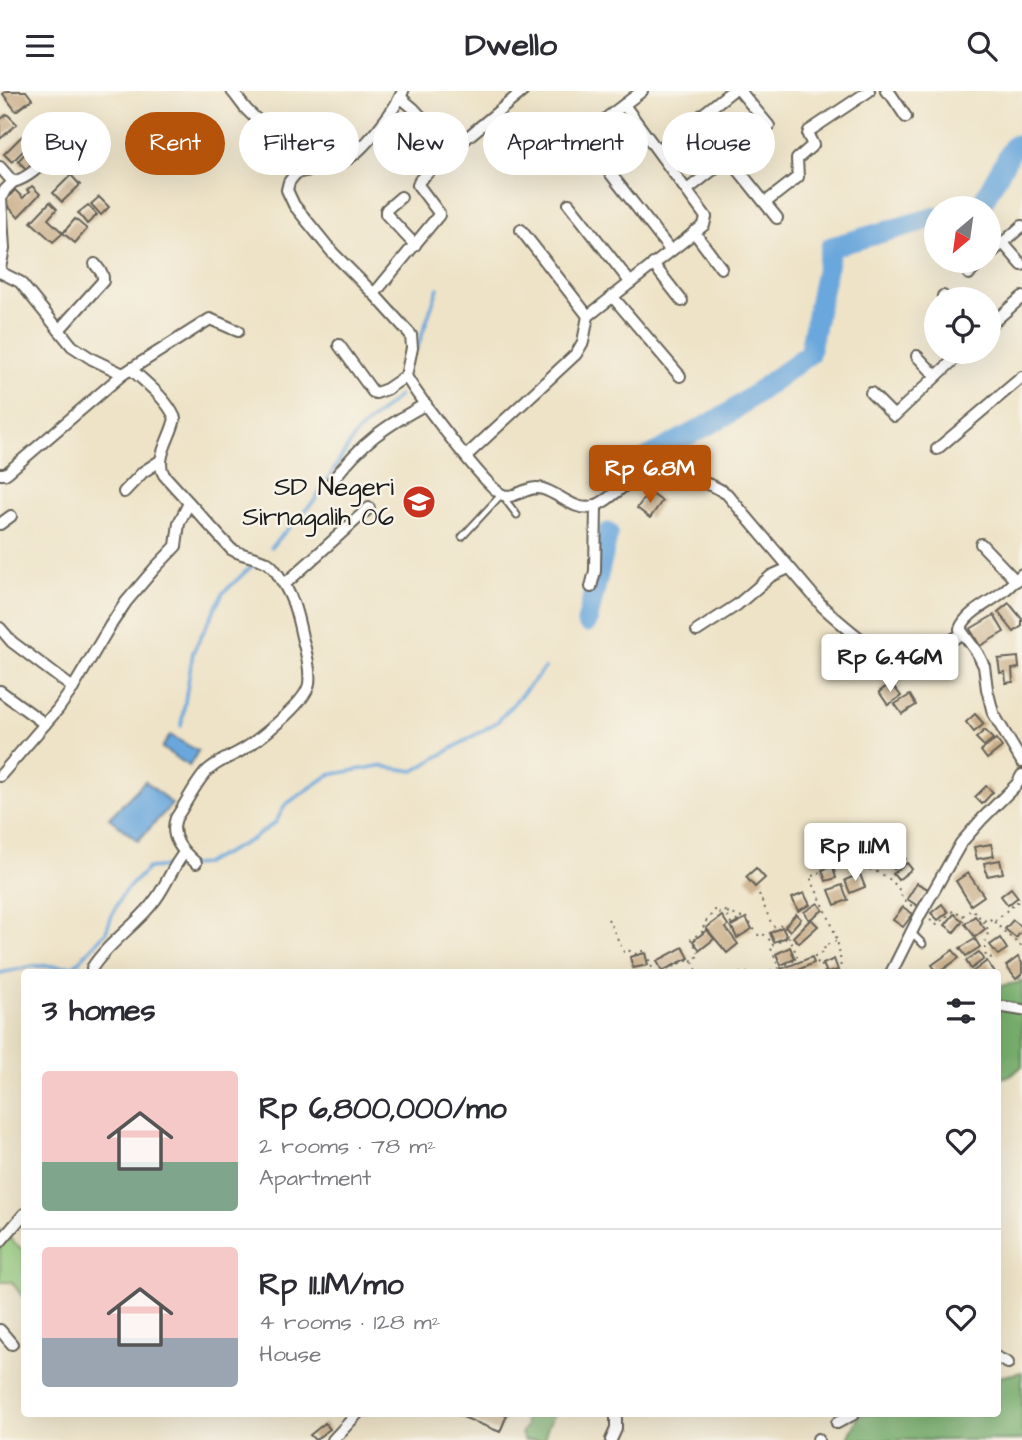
<!DOCTYPE html>
<meta charset="utf-8">
<style>
:root{--surface:#fff;--page:#f2f2f3;--text:#2b2b33;--muted:#7c7c81;--line:#e1e1e2;--accent:#b45309}
body{margin:0;font-family:"Architects Daughter",sans-serif;background:var(--page);color:var(--text);height:100vh;display:flex;flex-direction:column;font-size:26px;white-space:nowrap}
*{box-sizing:border-box;margin:0}
p{font-size:23px;color:var(--muted)}
.icon{flex:none;width:38px;height:38px;fill:none;stroke:currentColor;stroke-width:2;stroke-linecap:round;stroke-linejoin:round}
.map{position:relative;flex:1;overflow:hidden}
.drawer{position:absolute;left:21px;top:878px;width:980px;height:448px;display:flex;flex-direction:column;background:var(--surface);border-radius:7px;box-shadow:0 7px 28px #0002}
.drawer>*{flex:none}
.top-card{position:absolute;left:21px;top:21px;width:980px;height:63px;display:flex;gap:14px}
.needle{width:46px;rotate:209deg}
.fabs{position:absolute;left:924px;top:105px;display:grid;gap:14px}
.fabs a{display:grid;place-items:center;width:77px;height:77px;border-radius:50%;background:var(--surface);box-shadow:0 7px 28px #0002;font-size:35px}
.price{position:absolute;translate:-50% -60px;padding:0 16px;border-radius:7px;background:#fff;color:#222;font-size:23px;line-height:46px;filter:drop-shadow(0 2px 4px #0008)}
.price::after{content:'';position:absolute;left:50%;top:42px;width:21px;height:16px;margin-left:-10px;background:inherit;clip-path:polygon(0 0,100% 0,50% 100%)}
.price.selected{background:var(--accent);color:#fff}
ul{padding:0;list-style:none}
li{display:flex;align-items:center;gap:21px;height:175px;padding:0 21px}
li+li{border-top:2px solid var(--line)}
li span{display:grid;place-items:center;flex:none;width:196px;height:140px;border-radius:7px;color:#555}
li>.icon{margin-inline-start:auto}
span .icon{width:84px;height:84px;fill:#fffc;stroke-width:1}
li b{font-size:30px}
h2{display:flex;justify-content:space-between;align-items:center;height:84px;padding:0 21px;font-size:30px}
.chip{padding:0 24px;border-radius:32px;background:var(--surface);box-shadow:0 7px 28px #0002;font-size:24px;line-height:63px}
.chip.selected{background:var(--accent);color:#fff}
header{display:flex;justify-content:space-between;align-items:center;height:91px;padding:0 21px;background:var(--surface);font-size:32px;font-weight:700}
.map>svg:first-child{display:block}
.green{fill:#94cb7e;stroke:#58744d;stroke-width:2}
.forest{fill:#77af6d;stroke:#4a6644;stroke-width:2}
.water{fill:#6ba7dc;stroke:#44627c;stroke-width:2}
.lines{fill:none;stroke-linecap:round;stroke-linejoin:round}
.stream{stroke:#6ba7dc;stroke-width:3.5}
.river{stroke:#6ba7dc;stroke-width:21}
.building{fill:#c7aa84}
.lane-casing{stroke:#666258;stroke-width:9}
.street-casing{stroke:#666258;stroke-width:14}
.path{stroke:#666258;stroke-width:2;stroke-dasharray:2 5;stroke-linecap:butt}
.lane{stroke:#fff;stroke-width:5}
.street{stroke:#fff;stroke-width:10}
.labels{text-anchor:middle;dominant-baseline:central;stroke-width:5;stroke-linejoin:round;paint-order:stroke}
.poi-label{font-size:26px;fill:#1c1c1c;stroke:#f7f3e8;text-anchor:end}
</style>
<header><svg class="icon" aria-label="menu" viewBox="0 0 24 24"><path d="M4 6h16M4 12h16M4 18h16"/></svg>Dwello<svg class="icon" aria-label="search" viewBox="0 0 24 24"><circle cx="10" cy="10" r="6"/><path d="M15 15l6 6"/></svg></header>
<div class="map">
<svg width="1022" height="1349" viewBox="0 0 1022 1349">
<rect width="100%" height="100%" fill="#f7f3e8"/>
<filter id="ink" filterUnits="userSpaceOnUse"><feTurbulence type="fractalNoise" baseFrequency=".0143" numOctaves="2"/><feDisplacementMap in="SourceGraphic" scale="14" xChannelSelector="R" yChannelSelector="G"/><feConvolveMatrix kernelMatrix="1 2 1 2 8 2 1 2 1" color-interpolation-filters="sRGB"/></filter>
<filter id="wash" filterUnits="userSpaceOnUse"><feTurbulence type="fractalNoise" baseFrequency=".00686" numOctaves="4" result="noise"/><feDisplacementMap in="SourceGraphic" scale="28" xChannelSelector="R" yChannelSelector="G"/><feGaussianBlur stdDeviation="1.57" result="paint"/><feColorMatrix in="noise" values="0 0 0 0 0 0 0 0 0 0 0 0 0 0 0 0 0 1.4 0 .05"/><feComposite in="paint" operator="in"/></filter>
<g filter="url(#wash)">
<rect width="100%" height="100%" fill="#eee3c7"/>
<path class="green" d="M0,1139L24,1160V1208L12,1191H0Z"/>
<g class="forest">
<path d="M1022,889V975L1012,984L998,988V895L1017,892Z"/>
<path d="M1022,1281V1349H847L860,1323H998V1286Z"/>
<path d="M524,1323H554L547,1338L544,1349H524L521,1343L526,1335Z"/>
</g>
<g class="water">
<path d="M170,644L198,660L189,675L162,657Z"/>
<path d="M145,690L172,713L138,750L109,727Z"/>
</g>
<g class="lines">
<g class="stream">
<path d="M417,258L438,197"/>
<path d="M271,456L315,409L356,343L399,305"/>
<path d="M181,635L193,561L223,502L256,471"/>
<path d="M180,775L204,773L251,749L276,731L285,714L329,684L379,675L414,680L497,631L545,577"/>
<path d="M0,882L34,875H74L106,841L113,821L124,801L148,777L172,775"/>
</g>
<g class="river">
<path d="M965,117L982,112L1014,55L1022,52"/>
<path d="M615,395L632,375L728,323L809,263L831,156L936,126"/>
<path d="M587,531L608,442"/>
</g>
</g>
<g id="blocks">
<g class="building">
<path d="M6,0H26L32,8L16,20L3,3Z"/>
<path d="M7,23L17,33L0,48V29Z"/>
<path d="M22,45L30,53L12,71L4,63Z"/>
<path d="M29,58L37,67L26,78L18,70Z"/>
<path d="M71,84L80,94L62,111L53,102Z"/>
<path d="M32,95L40,103L18,126L4,111L15,99L23,107L29,101L27,99Z"/>
<path d="M99,106L109,116L101,124L91,113Z"/>
<path d="M50,111L57,118L48,128L63,142L53,151L31,131Z"/>
<path d="M88,114L97,124L87,133L78,122Z"/>
<path d="M75,128L87,138L75,152L63,142Z"/>
<path d="M649,401L662,410L650,427L637,417Z"/>
<path d="M1009,512L1022,528V535L1014,541L998,521Z"/>
<path d="M994,524L1004,541L980,555L970,538Z"/>
<path d="M1018,566L1019,577L1012,578L1013,591L1006,592L1005,581L1000,582L998,568Z"/>
<path d="M891,592L901,605L888,614L879,601Z"/>
<path d="M910,604L916,614L902,623L895,613Z"/>
<path d="M975,623L984,633L974,641L966,631Z"/>
<path d="M985,639L993,648L984,655L976,647Z"/>
<path d="M996,648L1002,656L987,668L981,660Z"/>
<path d="M986,695L993,701L982,713L975,706Z"/>
<path d="M991,753L994,765L977,768L974,756Z"/>
<path d="M898,758L906,768L894,778L886,769Z"/>
<path d="M1000,769L1003,782L987,785L984,772Z"/>
<path d="M907,772L912,778L898,789L893,783Z"/>
<path d="M833,775L836,787L826,790L822,779Z"/>
<path d="M756,777L765,787L755,796L746,786Z"/>
<path d="M968,782L984,805L971,814L956,790Z"/>
<path d="M860,783L865,796L850,802L845,789Z"/>
<path d="M917,792L928,798L918,815L907,808Z"/>
<path d="M842,794L848,809L835,814L829,799Z"/>
<path d="M1011,797L1018,806L1008,814L1001,805Z"/>
<path d="M804,802L810,814L798,820L792,807Z"/>
<path d="M818,812L823,819L809,829L804,821Z"/>
<path d="M942,813L948,821L938,829L931,822Z"/>
<path d="M903,816L913,823L903,836L893,829Z"/>
<path d="M796,823L801,828L790,840L785,835Z"/>
<path d="M954,823L963,830L954,841L945,834Z"/>
<path d="M722,825L728,834L726,837L738,853L727,862L706,837Z"/>
<path d="M975,825L985,838L975,846L965,833Z"/>
<path d="M746,827L752,838L737,847L731,835Z"/>
<path d="M811,828L818,835L799,852L793,846Z"/>
<path d="M1013,829L1022,836V840L1016,847L1005,838Z"/>
<path d="M782,836L787,846L774,851L770,842Z"/>
<path d="M707,839L714,848L700,859L693,850Z"/>
<path d="M1000,847L1007,858L998,864L990,854Z"/>
<path d="M975,848L980,856L966,865L960,857Z"/>
<path d="M683,856L689,867L662,880L657,870Z"/>
<path d="M790,856L795,868L781,874L776,863Z"/>
<path d="M953,859L959,867L938,882L932,874Z"/>
<path d="M979,861L984,868L971,878L966,870Z"/>
<path d="M645,862L648,874L633,877L630,866Z"/>
<path d="M812,866L814,872L791,882H782L781,878Z"/>
<path d="M1018,866L1022,872V883L1016,888L1006,875Z"/>
<path d="M834,868L838,879L827,882L823,873Z"/>
<path d="M987,870L995,882H971Z"/>
<path d="M461,1323H504L507,1324L500,1341L460,1325Z"/>
<path d="M325,1332L330,1338L315,1349L310,1344Z"/>
</g>
</g>
</g>
<g filter="url(#ink)">
<use href="#blocks" fill-opacity="0" stroke="#666258" stroke-width="2"/>
<g class="lines">
<defs>
<g id="lane">
<path d="M505,405L507,411L517,424"/>
<path d="M462,446L501,404"/>
<path d="M911,841L923,853"/>
</g>
<g id="street">
<path d="M232,0C237,6 241,12 246,18C265,38 290,53 296,82L289,91L287,99L294,114L333,162L374,203L411,244L412,257L406,285C416,303 487,398 503,404C515,409 528,393 543,398C558,402 576,421 592,416C608,411 622,395 636,386C642,383 649,380 656,381C663,381 670,384 677,385C695,389 711,392 727,403L823,516C841,532 889,577 914,571L962,543"/>
<path d="M642,0L609,25L597,37L594,52L597,61L603,73L670,159"/>
<path d="M886,0L890,2L906,26"/>
<path d="M400,6L413,17L452,59"/>
<path d="M658,59L732,0"/>
<path d="M728,66L777,127"/>
<path d="M0,76L13,91L5,99L1,107L4,158L0,177"/>
<path d="M296,82C311,78 329,77 344,70C362,62 395,19 403,0"/>
<path d="M13,91C32,86 43,71 56,58"/>
<path d="M687,99L769,35L740,0"/>
<path d="M401,106L387,118L386,120V123L415,154"/>
<path d="M766,111L798,86L797,68L813,54L808,44L809,40L869,0"/>
<path d="M569,113L630,191"/>
<path d="M521,139L588,225"/>
<path d="M694,141L721,177"/>
<path d="M1002,151L1022,174"/>
<path d="M989,164L1022,135"/>
<path d="M653,173L682,210"/>
<path d="M0,181L20,191L72,255L92,268L123,283L131,278C147,293 166,307 175,327C172,345 154,367 164,384L231,458C242,465 255,465 266,471C271,473 274,478 277,482C293,506 296,518 302,546C306,560 311,579 309,593C306,612 254,653 237,662C226,668 214,672 205,682C194,695 186,712 176,727C169,746 182,760 196,772"/>
<path d="M969,183L982,170"/>
<path d="M374,203L439,124V122L418,94L420,89L452,59L523,0"/>
<path d="M612,205L680,285"/>
<path d="M943,205L946,208"/>
<path d="M989,235L1022,206"/>
<path d="M59,239L103,190C104,182 99,179 95,173"/>
<path d="M339,254L373,301L376,302L387,298L406,285"/>
<path d="M917,265L936,285"/>
<path d="M131,278L210,228L238,240"/>
<path d="M871,302L894,325L962,261"/>
<path d="M937,358L1022,286"/>
<path d="M466,365L576,263L583,251L588,225L704,134L706,126L624,14"/>
<path d="M0,383H5L8,381L123,283"/>
<path d="M333,389C362,351 384,336 426,313"/>
<path d="M124,401L143,381L160,370"/>
<path d="M0,433L11,425"/>
<path d="M981,453L1016,490"/>
<path d="M1022,483C1015,490 1008,497 1000,503C987,513 966,522 960,538L978,563L984,575L987,598L993,622L1022,671"/>
<path d="M285,493L369,417"/>
<path d="M591,496L595,480L596,414"/>
<path d="M0,537L12,551L73,597"/>
<path d="M697,540L737,514L771,485L789,477"/>
<path d="M0,600L45,633"/>
<path d="M0,685L58,618L73,597L110,535L126,511L155,477L176,455L179,432L189,412"/>
<path d="M92,877C108,852 134,836 152,813C165,798 171,778 184,762"/>
<path d="M891,882L921,822L961,752L982,728L1017,693L1022,684"/>
<path d="M998,915L1022,919"/>
<path d="M0,1151L24,1123"/>
<path d="M0,1239L12,1253"/>
<path d="M998,1267L1008,1272"/>
<path d="M837,1332L854,1323"/>
<path d="M333,1349L357,1323"/>
<path d="M611,1349L616,1338V1323"/>
<path d="M818,1349V1348"/>
</g>
</defs>
<use href="#lane" class="lane-casing"/>
<use href="#street" class="street-casing"/>
<g class="path">
<path d="M759,803L772,834L775,836L783,833L789,846L770,855L779,877L761,882"/>
<path d="M727,821L742,827L745,825L758,844L762,842L773,852"/>
<path d="M608,828L624,861L628,859L635,863L645,859L653,879L644,882"/>
<path d="M930,829L937,834L954,819L963,825L972,818L983,830L989,840C985,848 984,857 986,866L995,867"/>
<path d="M984,830L989,827L993,831L1017,811H1022"/>
<path d="M994,831L997,832L1001,838L1022,856"/>
<path d="M693,871L698,882"/>
<path d="M780,877L797,868V864L789,846"/>
<path d="M661,882L691,867L692,870L700,863L691,848L705,839L703,834L716,818L720,823L726,820L731,833L742,827"/>
<path d="M739,882H752"/>
<path d="M825,882L820,871L818,872L815,865L825,860L824,855L836,850"/>
<path d="M840,882C844,850 823,815 810,786L819,783L821,776L861,763L863,769L866,768L868,778C881,781 900,792 902,807L912,815"/>
</g>
<use href="#lane" class="lane"/>
<use href="#street" class="street"/>
</g>
</g>
<defs>
<symbol id="school-disc" viewBox="-11 -11 22 22"><circle r="9.5" fill="#c8321e" stroke="#f7f3e8"/><path d="M0-5L7-2L0 1L-7-2ZM-4 1L0 2.5L4 1V4Q0 6-4 4Z" fill="#fff"/></symbol>
</defs>
<g fill-rule="evenodd">
<use href="#school-disc" x="400" y="392" width="38" height="38"/>
</g>
<g class="labels">
<g class="poi-label">
<text x="394" y="396">SD Negeri<tspan x="394" dy="30">Sirnagalih 06</tspan></text>
</g>
</g>
</svg>
<div class="fabs">
<a><svg class="needle" viewBox="-14 -14 28 28"><path d="M0-13l5 13h-10z" fill="#e53935"/><path d="M0 13l5-13h-10z" fill="#7c7c81"/></svg></a>
<a><svg class="icon" aria-label="locate" viewBox="0 0 24 24"><circle cx="12" cy="12" r="6"/><path d="M12 2v4M12 18v4M2 12h4M18 12h4"/></svg></a>
</div>
<b class="price selected" style="left:650px;top:414px">Rp 6.8M</b>
<b class="price" style="left:890px;top:603px">Rp 6.46M</b>
<b class="price" style="left:855px;top:792px">Rp 11.1M</b>
<div class="top-card">
<a class="chip">Buy</a>
<a class="chip selected">Rent</a>
<a class="chip">Filters</a>
<a class="chip">New</a>
<a class="chip">Apartment</a>
<a class="chip">House</a>
</div>
<section class="drawer">
<h2>3 homes<svg class="icon" aria-label="filters" viewBox="0 0 24 24"><path d="M4 7h16M4 17h16"/><circle cx="9" cy="7" r="2"/><circle cx="15" cy="17" r="2"/></svg></h2>
<ul>
<li><span style="background:linear-gradient(#f6c9c9 65%,#7fa58c 0)"><svg class="icon" aria-label="home" viewBox="0 0 24 24"><path d="M3 11l9-7 9 7M6 9v11h12V9"/></svg></span><div><b>Rp 6,800,000/mo</b><p>2 rooms · 78 m²</p><p>Apartment</p></div><svg class="icon" aria-label="heart" viewBox="0 0 24 24"><path d="M12 20l-8-8c-3-5 5-10 8-4 3-6 11-1 8 4z"/></svg></li>
<li><span style="background:linear-gradient(#f6c9c9 65%,#9aa5b1 0)"><svg class="icon" aria-label="home" viewBox="0 0 24 24"><path d="M3 11l9-7 9 7M6 9v11h12V9"/></svg></span><div><b>Rp 11.1M/mo</b><p>4 rooms · 128 m²</p><p>House</p></div><svg class="icon" aria-label="heart" viewBox="0 0 24 24"><path d="M12 20l-8-8c-3-5 5-10 8-4 3-6 11-1 8 4z"/></svg></li>
</ul>
</section>
</div>
